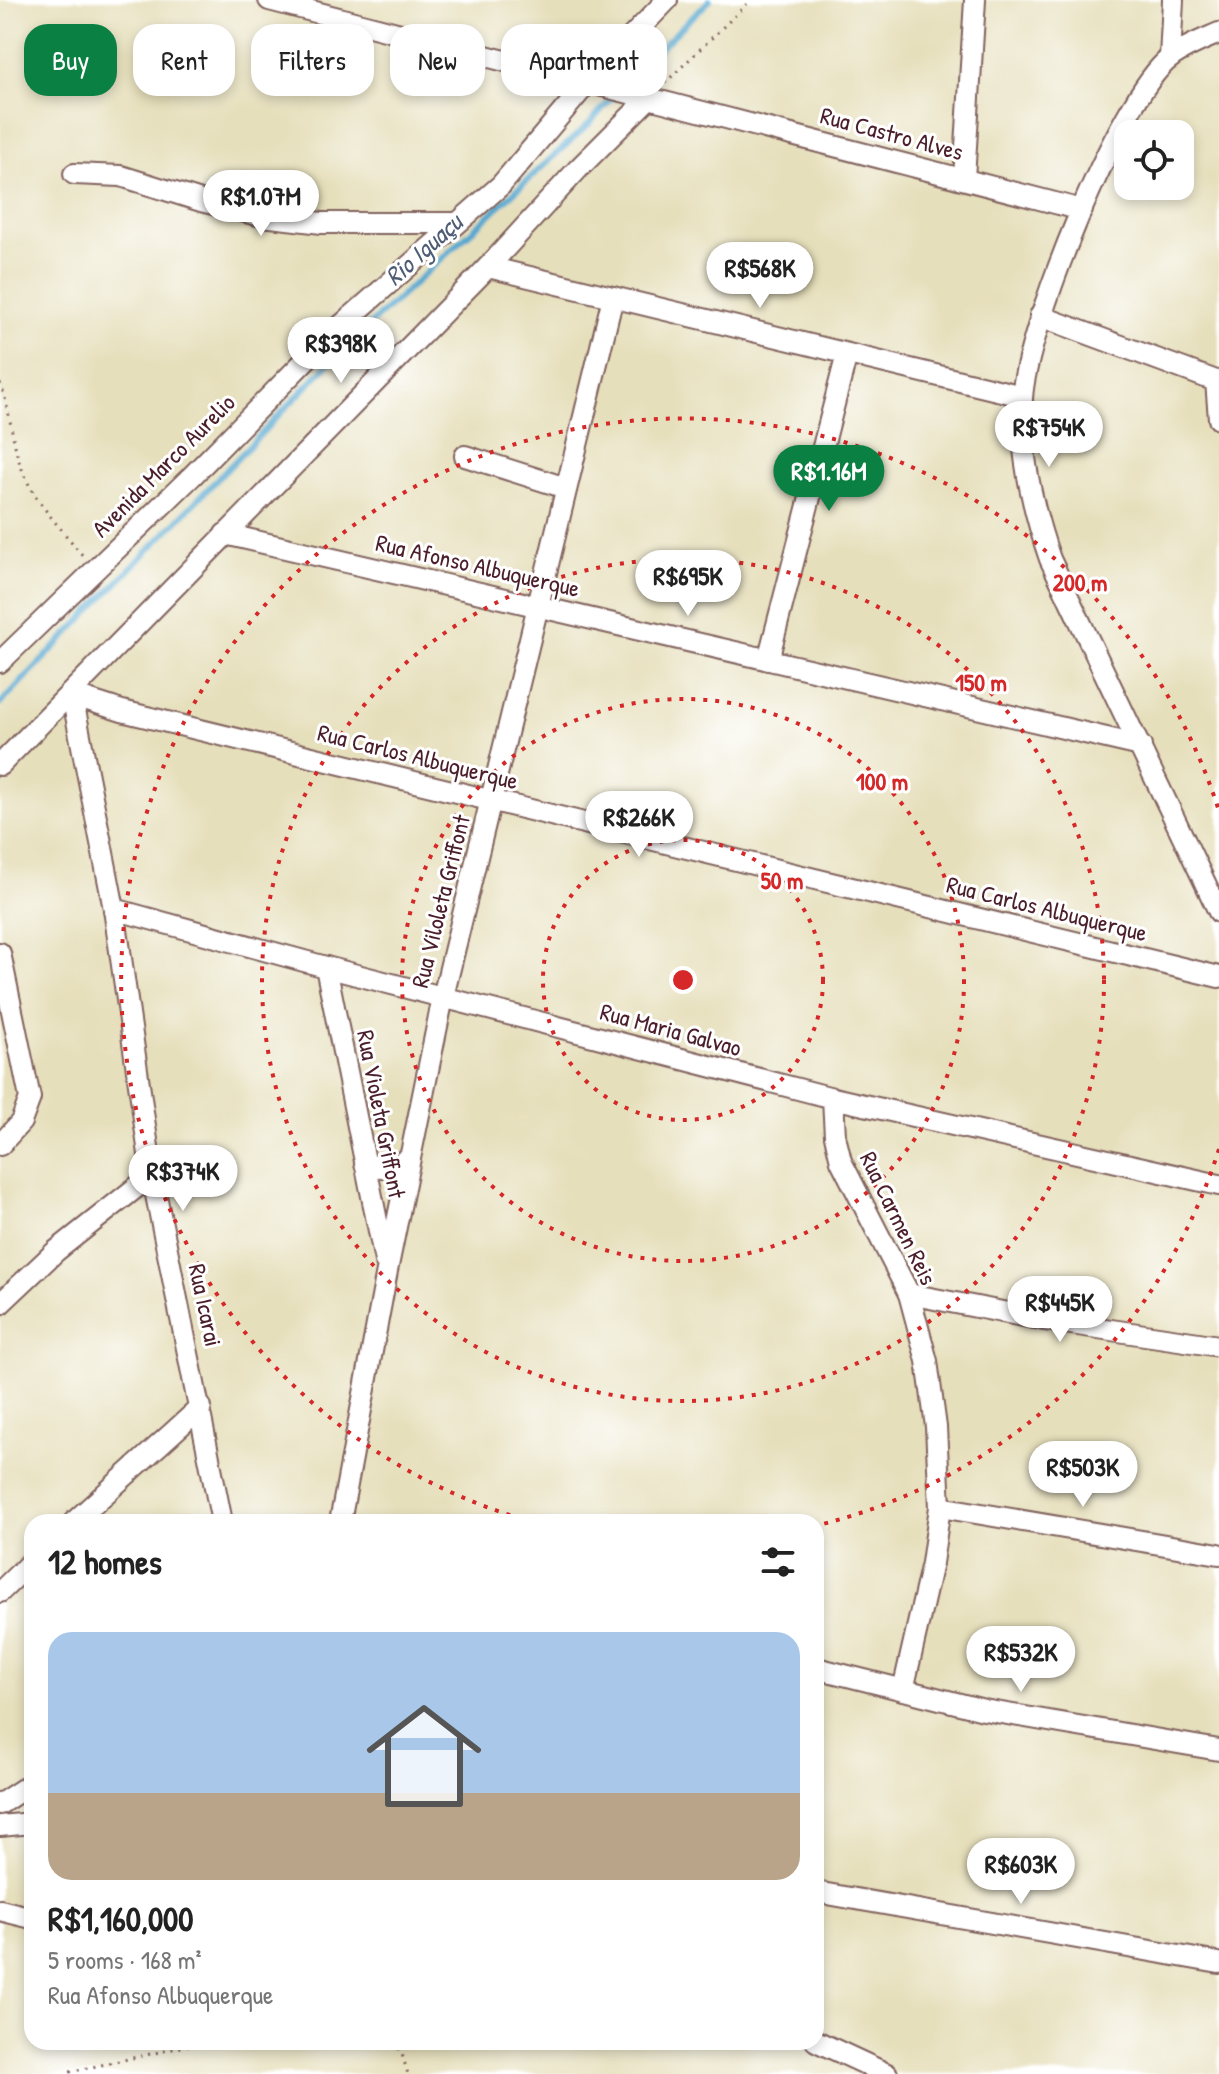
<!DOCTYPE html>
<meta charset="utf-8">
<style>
:root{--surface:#fff;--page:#f6f6f6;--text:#222;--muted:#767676;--line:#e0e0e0;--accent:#0b8043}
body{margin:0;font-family:"Patrick Hand",sans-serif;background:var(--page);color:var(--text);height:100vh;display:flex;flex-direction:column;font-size:30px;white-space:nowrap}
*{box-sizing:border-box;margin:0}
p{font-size:26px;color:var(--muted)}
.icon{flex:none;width:44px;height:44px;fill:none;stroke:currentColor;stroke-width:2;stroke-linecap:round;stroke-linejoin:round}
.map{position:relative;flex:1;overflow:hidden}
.side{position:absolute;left:24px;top:1514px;width:800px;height:536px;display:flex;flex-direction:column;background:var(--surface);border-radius:24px;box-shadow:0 4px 12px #0003}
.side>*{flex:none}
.guide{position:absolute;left:24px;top:24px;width:800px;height:72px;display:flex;gap:16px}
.buttons{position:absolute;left:1114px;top:120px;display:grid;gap:16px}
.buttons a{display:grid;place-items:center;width:80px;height:80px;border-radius:16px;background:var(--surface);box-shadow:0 4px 12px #0003;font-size:40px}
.price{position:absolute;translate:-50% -68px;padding:0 18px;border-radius:28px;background:#fff;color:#222;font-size:26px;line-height:52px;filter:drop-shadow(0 2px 4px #0008)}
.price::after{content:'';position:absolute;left:50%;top:48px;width:24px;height:18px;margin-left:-12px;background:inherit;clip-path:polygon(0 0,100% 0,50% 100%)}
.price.on{background:var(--accent);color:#fff}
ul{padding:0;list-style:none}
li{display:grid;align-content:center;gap:16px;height:424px;padding:0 24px}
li+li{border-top:2px solid var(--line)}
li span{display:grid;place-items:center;height:248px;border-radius:24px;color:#555}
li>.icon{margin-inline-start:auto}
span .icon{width:144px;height:144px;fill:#fffc;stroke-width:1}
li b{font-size:34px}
h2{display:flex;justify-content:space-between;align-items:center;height:96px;padding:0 24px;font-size:34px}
.tag{padding:0 28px;border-radius:24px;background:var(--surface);box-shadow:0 4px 12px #0003;font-size:28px;line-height:72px}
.tag.on{background:var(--accent);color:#fff}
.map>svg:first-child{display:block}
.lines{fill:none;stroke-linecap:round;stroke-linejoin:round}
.stream{stroke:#54a8d0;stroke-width:6}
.minor-casing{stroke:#81625d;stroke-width:24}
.path{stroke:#81625d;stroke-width:3;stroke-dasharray:2 6;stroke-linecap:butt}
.minor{stroke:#fff;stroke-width:20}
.ring{fill:none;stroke:#d62828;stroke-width:4;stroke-dasharray:4 8}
.labels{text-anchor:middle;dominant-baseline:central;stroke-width:6;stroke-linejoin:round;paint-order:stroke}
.street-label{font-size:24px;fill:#4a1f2b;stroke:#fff}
.water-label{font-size:26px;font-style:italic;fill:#4e5d75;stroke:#fff}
.centre{fill:#d62828;stroke:#fff;stroke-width:4}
.ring-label{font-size:24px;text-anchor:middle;font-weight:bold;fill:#d62828;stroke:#fff;stroke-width:6;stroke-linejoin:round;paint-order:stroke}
</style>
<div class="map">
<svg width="1219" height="2074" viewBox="0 0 1219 2074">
<rect width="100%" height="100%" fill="#fff"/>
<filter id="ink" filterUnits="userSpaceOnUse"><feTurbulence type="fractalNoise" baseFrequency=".0125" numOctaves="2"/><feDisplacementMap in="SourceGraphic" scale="16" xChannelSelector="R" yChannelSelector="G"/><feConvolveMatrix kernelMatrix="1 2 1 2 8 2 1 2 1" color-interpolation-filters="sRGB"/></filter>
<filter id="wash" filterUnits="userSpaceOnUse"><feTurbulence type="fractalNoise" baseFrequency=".006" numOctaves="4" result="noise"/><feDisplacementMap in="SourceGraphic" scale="32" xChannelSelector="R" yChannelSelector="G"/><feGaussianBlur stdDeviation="1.8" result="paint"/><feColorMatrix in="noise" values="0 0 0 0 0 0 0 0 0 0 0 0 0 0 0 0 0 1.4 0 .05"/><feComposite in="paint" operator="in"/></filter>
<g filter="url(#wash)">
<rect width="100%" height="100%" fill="#e6dfbb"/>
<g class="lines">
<path class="stream" d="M0,704L345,347L590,123L630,77L710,0"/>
</g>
</g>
<g filter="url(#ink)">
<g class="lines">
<defs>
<g id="minor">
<path d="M269,0L1082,210"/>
<path d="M1219,33C1203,40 1184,47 1170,58C1119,97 1025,332 1022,399C1020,454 1032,507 1050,559L1219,912"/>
<path d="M1170,58L1173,0"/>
<path d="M74,174L121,176L201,201L262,216L322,223H455"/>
<path d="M964,179L975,0"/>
<path d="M488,267L1022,396"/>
<path d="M1040,316L1216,381L1219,419"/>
<path d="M465,456L566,488"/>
<path d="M225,534L1141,746"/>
<path d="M768,660L847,354"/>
<path d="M0,662L192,476L328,337L501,185L589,81L667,0"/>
<path d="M0,765L488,267L578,169L650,97"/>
<path d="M114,909L326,967L833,1098L1219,1185"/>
<path d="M0,953L30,1098L21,1122L0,1145"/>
<path d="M326,967L385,1261"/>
<path d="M833,1098L835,1136L841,1161L909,1294L927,1361L936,1427L940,1507L932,1563L903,1690"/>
<path d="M365,1164L392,1169L410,1157"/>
<path d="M909,1294L1044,1320L1219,1346"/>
<path d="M0,1304L56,1251L152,1175"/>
<path d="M940,1507L1219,1554"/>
<path d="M74,1522L201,1407"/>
<path d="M222,1522L152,1175L114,909L72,695L122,711L1219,977"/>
<path d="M340,1522L387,1271L443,997L613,297"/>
<path d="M0,1592L32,1561"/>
<path d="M816,1668L984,1710L1219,1750"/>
<path d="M0,1804L32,1783"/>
<path d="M0,1826L32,1823"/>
<path d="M816,1892L1219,1963"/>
<path d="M0,1910L32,1918"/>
<path d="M816,2041L887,2074"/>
</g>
</defs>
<use href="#minor" class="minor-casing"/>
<g class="path">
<path d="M665,83L751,0"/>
<path d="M0,383C11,411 11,441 22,469C34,502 62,529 83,556"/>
<path d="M394,2042L401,2051L408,2074"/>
<path d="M70,2072L204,2042"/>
</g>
<use href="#minor" class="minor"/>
</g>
</g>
<g class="ring">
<circle cx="683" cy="980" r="140"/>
<circle cx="683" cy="980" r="281"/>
<circle cx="683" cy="980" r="421"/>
<path d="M1219 1149A562 562 0 0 1 819 1525M533 1522A562 562 0 1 1 1219 811"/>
</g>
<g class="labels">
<g class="street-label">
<text transform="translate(892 133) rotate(15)">Rua Castro Alves</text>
<text transform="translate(163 465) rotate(-45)">Avenida Marco Aurelio</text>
<text transform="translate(478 565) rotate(13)">Rua Afonso Albuquerque</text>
<text transform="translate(418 756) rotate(14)">Rua Carlos Albuquerque</text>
<text transform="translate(440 901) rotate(-76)">Rua Viloleta Griffont</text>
<text transform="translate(1047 908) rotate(14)">Rua Carlos Albuquerque</text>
<text transform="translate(671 1029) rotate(15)">Rua Maria Galvao</text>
<text transform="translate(382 1114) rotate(79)">Rua Violeta Griffont</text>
<text transform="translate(899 1218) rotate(64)">Rua Carmen Reis</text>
<text transform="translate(206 1305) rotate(78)">Rua Icarai</text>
</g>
<g class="water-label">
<text transform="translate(423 249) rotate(-42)">Rio Iguaçu</text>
</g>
</g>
<circle cx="683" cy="980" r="12" class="centre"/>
<g class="ring-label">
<text x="1080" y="591">200 m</text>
<text x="981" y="691">150 m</text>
<text x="882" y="790">100 m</text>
<text x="782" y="889">50 m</text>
</g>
</svg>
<div class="buttons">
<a><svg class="icon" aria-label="locate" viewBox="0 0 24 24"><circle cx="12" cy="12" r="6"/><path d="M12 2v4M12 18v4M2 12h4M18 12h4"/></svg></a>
</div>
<b class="price" style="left:261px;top:238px">R$1.07M</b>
<b class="price" style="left:760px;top:310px">R$568K</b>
<b class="price" style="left:341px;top:385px">R$398K</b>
<b class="price" style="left:1049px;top:469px">R$754K</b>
<b class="price on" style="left:829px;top:513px">R$1.16M</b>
<b class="price" style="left:688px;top:618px">R$695K</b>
<b class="price" style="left:639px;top:859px">R$266K</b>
<b class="price" style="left:183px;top:1213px">R$374K</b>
<b class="price" style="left:1060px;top:1344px">R$445K</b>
<b class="price" style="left:1083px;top:1509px">R$503K</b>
<b class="price" style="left:1021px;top:1694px">R$532K</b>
<b class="price" style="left:1021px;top:1906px">R$603K</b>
<div class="guide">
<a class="tag on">Buy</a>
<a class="tag">Rent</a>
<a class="tag">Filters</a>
<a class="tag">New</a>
<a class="tag">Apartment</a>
</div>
<section class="side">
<h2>12 homes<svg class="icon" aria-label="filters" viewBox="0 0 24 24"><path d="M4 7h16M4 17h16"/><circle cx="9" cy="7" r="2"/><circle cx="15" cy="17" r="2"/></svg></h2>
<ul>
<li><span style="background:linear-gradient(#a9c7e8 65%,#b9a48a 0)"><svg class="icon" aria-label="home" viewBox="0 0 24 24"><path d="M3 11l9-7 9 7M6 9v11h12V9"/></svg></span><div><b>R$1,160,000</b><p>5 rooms · 168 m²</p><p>Rua Afonso Albuquerque</p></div></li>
</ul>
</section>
</div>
